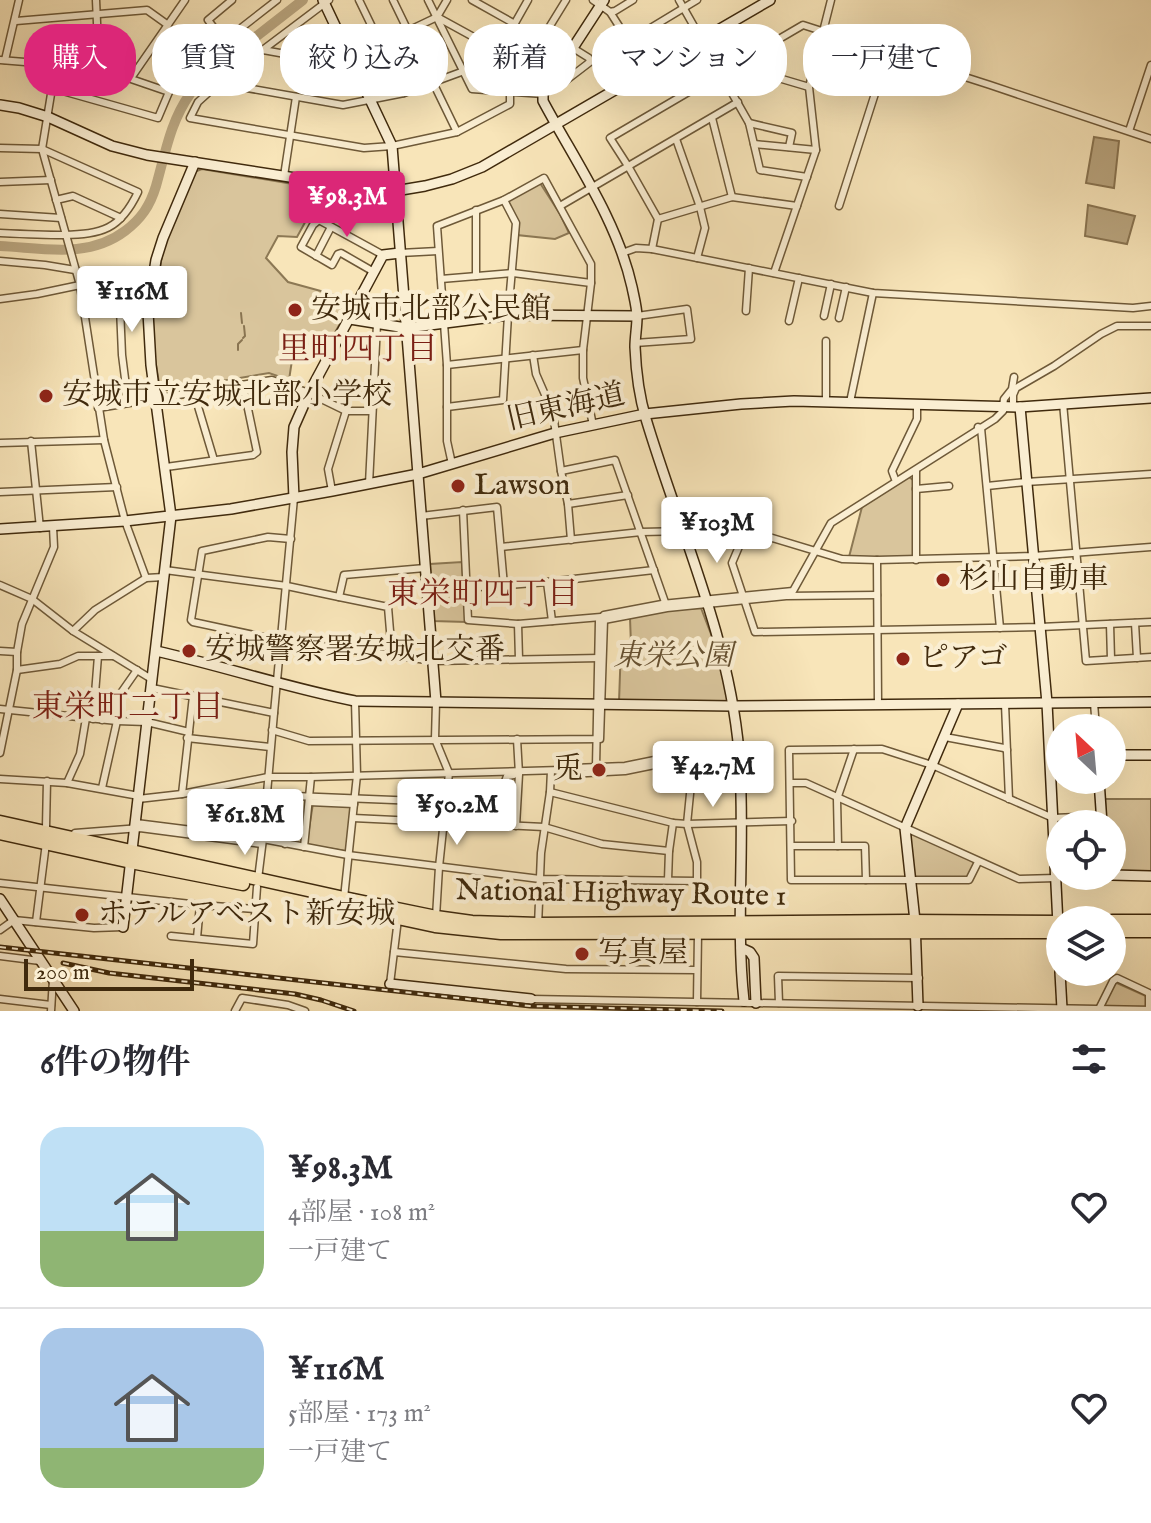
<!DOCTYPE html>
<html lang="ja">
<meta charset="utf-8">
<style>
:root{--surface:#fff;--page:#f2f2f3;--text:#2b2b33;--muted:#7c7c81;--line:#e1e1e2;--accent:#db2777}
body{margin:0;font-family:"IM FELL English","Noto Serif JP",serif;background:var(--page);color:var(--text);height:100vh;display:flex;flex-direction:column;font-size:30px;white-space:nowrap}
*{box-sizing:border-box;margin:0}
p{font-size:26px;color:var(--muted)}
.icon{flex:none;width:44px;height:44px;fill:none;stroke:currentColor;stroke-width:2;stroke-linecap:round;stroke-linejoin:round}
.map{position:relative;height:1011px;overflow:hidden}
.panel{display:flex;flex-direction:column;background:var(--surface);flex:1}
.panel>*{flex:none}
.top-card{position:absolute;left:24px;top:24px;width:1104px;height:72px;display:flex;gap:16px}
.needle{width:52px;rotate:334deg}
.fabs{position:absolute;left:1046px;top:714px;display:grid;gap:16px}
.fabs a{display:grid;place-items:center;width:80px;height:80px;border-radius:50%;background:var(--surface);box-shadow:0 8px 32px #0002;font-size:40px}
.scale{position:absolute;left:24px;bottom:20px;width:170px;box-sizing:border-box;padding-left:8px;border:4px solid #402a0d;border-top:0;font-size:22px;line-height:28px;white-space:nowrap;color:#402a0d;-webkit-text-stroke:6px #faeed2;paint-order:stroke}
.price{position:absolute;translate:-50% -68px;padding:0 18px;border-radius:8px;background:#fff;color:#222;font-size:26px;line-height:52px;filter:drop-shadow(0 2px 4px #0008)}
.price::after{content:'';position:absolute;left:50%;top:48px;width:24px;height:18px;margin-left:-12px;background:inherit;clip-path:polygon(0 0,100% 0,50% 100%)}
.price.current{background:var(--accent);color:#fff}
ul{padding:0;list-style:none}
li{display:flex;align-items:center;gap:24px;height:200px;padding:0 40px}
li+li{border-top:2px solid var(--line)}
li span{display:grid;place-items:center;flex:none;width:224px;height:160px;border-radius:24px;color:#555}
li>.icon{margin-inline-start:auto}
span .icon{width:96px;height:96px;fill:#fffc;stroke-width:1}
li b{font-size:34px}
h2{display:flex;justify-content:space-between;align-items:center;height:96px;padding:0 40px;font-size:34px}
.chip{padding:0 28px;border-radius:32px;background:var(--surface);box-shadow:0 8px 32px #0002;font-size:28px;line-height:72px}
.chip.current{background:var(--accent);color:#fff}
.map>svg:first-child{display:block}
.green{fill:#d9c59c;stroke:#8c7854;stroke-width:2}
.water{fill:#b9a57f;stroke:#897451;stroke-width:2}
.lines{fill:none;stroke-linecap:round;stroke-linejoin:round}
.stream{stroke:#897451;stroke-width:2}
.river{stroke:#b9a57f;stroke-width:10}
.street-casing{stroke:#6e5938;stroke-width:9}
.secondary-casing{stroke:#402a0d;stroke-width:12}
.highway-casing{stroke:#402a0d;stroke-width:15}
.street{stroke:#faeed2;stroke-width:6}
.secondary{stroke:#faeed2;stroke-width:9}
.highway{stroke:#f8e5b9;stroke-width:12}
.rail-casing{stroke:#402a0d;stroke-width:5}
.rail{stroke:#faeed2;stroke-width:2;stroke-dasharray:6;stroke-linecap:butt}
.poi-dot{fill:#8f2418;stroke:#faeed2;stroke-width:3}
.labels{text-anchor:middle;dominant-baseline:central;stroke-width:8;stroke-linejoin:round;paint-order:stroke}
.poi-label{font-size:30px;fill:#402a0d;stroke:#faeed2;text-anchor:start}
.street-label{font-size:30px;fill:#402a0d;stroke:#faeed2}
.park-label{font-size:30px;font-style:italic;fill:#665131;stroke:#faeed2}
.neighbourhood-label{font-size:32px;fill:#7a1f14;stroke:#faeed2}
</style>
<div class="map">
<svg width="1151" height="1011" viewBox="0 0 1151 1011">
<rect width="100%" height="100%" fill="#f8e5b9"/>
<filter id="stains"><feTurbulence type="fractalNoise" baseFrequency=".0025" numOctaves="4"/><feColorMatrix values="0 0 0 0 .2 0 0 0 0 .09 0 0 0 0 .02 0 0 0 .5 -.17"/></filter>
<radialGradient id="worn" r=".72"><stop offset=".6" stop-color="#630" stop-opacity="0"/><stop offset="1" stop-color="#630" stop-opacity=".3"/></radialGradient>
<g class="green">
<path d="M202,169L323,189L314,216L309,215L297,237L278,236L266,258L288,282L354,300L324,351L297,339L294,347L289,380L269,373L162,391L160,389L153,347L152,311L164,245L194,172Z"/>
<path d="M540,183L560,214L569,233L555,239L517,235L518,223L507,199Z"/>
<path d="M909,477L913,480L914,554L911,557H849L862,507Z"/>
<path d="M462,562L466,622L433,621L430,564Z"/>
<path d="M701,608L719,655L730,704L619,702L621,646L631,645L630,618L667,610Z"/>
<path d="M1105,799H1151V872L1112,871V824H1106Z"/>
<path d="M313,803L350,805L352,807L347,850L345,851L309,845L307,842Z"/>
<path d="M913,834L973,861L974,864L969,877L916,878L913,876L909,837Z"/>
<path d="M1117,983L1146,996L1147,1005L1144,1008L1106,1007L1104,1003L1113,984Z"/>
</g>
<g class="water">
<path d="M1094,137L1119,141L1114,188L1086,183Z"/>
<path d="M1088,205L1135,216L1127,244L1085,236Z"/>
</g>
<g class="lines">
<g class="stream">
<path d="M241,313L242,323"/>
<path d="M243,338L245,336L244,326"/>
<path d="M238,350V344L242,340"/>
</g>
<path class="river" d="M0,246C43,248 88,259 125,231C141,219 150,206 156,186C165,155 170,122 190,94C200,79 216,68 230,57C254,38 279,19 303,0"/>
<defs>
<g id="street">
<path d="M96,0L99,68"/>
<path d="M329,0L219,83L198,102L190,118L364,148L392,146L457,132L510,104V91L566,0"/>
<path d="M359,0L404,93"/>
<path d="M393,0L457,132"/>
<path d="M428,0L472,89L543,94"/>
<path d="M472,0L515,24"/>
<path d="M593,0L610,12L647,70"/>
<path d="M679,0L749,123L760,170L807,177"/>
<path d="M610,12L615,11L633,0"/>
<path d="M437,17L499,51"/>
<path d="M16,21L147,10L168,25"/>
<path d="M224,41L208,20L232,0"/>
<path d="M629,41L697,0"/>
<path d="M263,50L330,62L351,58L437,17L447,0"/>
<path d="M753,54L765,74L809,87"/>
<path d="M0,60L99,68L169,92"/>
<path d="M5,60L19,0"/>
<path d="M131,78L185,0"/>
<path d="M554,79L564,82L590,62L589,58L573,48"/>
<path d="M219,83L343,105L404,93L494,60L528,0"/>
<path d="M52,88L56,66"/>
<path d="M712,118L732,197"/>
<path d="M749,123L792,133L789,147"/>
<path d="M1129,131L1151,65"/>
<path d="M676,139L700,207L705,228L697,258"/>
<path d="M754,144L816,150"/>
<path d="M0,148L42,149L138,192C120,230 102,234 63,235C42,235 21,234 0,233"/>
<path d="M284,176L296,97"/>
<path d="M0,182L51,180"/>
<path d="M330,184L319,220L383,255"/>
<path d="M56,200L73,196L121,218"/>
<path d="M560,206L738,102"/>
<path d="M839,206L888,53"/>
<path d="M0,214L61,218"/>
<path d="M658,219L732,197L797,206"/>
<path d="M319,220L313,225L301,247L332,265L338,254L341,253L374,272"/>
<path d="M652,249L658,219L628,166L610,138L803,25L990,85L1151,139"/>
<path d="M400,253L438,251"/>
<path d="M622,253L636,248L652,249L873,293L1133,308L1151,306"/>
<path d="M316,256L331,227"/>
<path d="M0,261L45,265L75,270"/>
<path d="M774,273L816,150L809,87L831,0"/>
<path d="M476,276V210"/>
<path d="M441,279L513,273L591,283"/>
<path d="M0,299L37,294L80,285"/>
<path d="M746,311L749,268"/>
<path d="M824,316L831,284"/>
<path d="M839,318L846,287"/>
<path d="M789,321L799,278"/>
<path d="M826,341V402"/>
<path d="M635,343L691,339L687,309L637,316"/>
<path d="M533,355L536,374L553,413L561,471L568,504L571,540"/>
<path d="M447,365L583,350"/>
<path d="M194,393L214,460"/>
<path d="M128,402L122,355L119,284L152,281"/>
<path d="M850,402L873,293"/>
<path d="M1013,402V395L1016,388L1054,366L1101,334L1117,326H1151"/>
<path d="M1063,403L1086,661L1151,657"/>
<path d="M1003,406L1004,399L1012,389L1014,377"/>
<path d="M447,407L503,400L508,315L516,223L504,200"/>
<path d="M98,408L272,380L309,393L346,411H372"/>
<path d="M978,427L981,428L1000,628"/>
<path d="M31,441L40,528"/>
<path d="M0,443L104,440"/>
<path d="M452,464L447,441V365L437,226L504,200L544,178L591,264V283L583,350V378L593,425"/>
<path d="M166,467L253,455L257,452L243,385"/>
<path d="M916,470V560"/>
<path d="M561,471L615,460L666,605"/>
<path d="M895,479L892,471L917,419V404"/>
<path d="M369,484L377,324"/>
<path d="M987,486L1026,482L1151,474"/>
<path d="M916,489L949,486"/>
<path d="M332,491L328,469L346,411"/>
<path d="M0,492L117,487"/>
<path d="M568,504L628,495"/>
<path d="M463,510L468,620L518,624L601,617L604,620L667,608L786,596L877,595"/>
<path d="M421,516L497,507L504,586"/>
<path d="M746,530L732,563L755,632L1040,627L1151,622"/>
<path d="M291,539L268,537L202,551L191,620L193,622L282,641L392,655L388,607L339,597L344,575L425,568"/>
<path d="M501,547L641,532L733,530H746L842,559L877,560L1033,556L1151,547"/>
<path d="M877,560L878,704"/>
<path d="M165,570L287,586L339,597"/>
<path d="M146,578L125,521L104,440L80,285L42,149L52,88L158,118L169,92L182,74L277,0"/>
<path d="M547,582L552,621"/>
<path d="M0,585L32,599L73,631L153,680"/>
<path d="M466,588L547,582L654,570"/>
<path d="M1135,623L1137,658"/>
<path d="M518,624L519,659"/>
<path d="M1110,624L1111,659"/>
<path d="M73,631L95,610L146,578L164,577"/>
<path d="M0,651L17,652"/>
<path d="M392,655L433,661L600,658"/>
<path d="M17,670L60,664L78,656H113"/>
<path d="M152,688L274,713L294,498"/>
<path d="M1094,703L1096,728"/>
<path d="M1005,704L1009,799"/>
<path d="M0,709L117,721L147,722L189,732"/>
<path d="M93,719L98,656"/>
<path d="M102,720L137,670"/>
<path d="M272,730L309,741L600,739L604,620"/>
<path d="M945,737L1004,748L1007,750"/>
<path d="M187,738L270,747"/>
<path d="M0,753L17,670V652L22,624L54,547L53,527"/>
<path d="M596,767L599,621L604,615L662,604L793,591L831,523L995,419L1003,411"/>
<path d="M565,772L573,768L625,766L694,752L697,756"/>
<path d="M0,779L67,783L139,796"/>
<path d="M47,781L46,827L47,833"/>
<path d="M67,783L80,754L86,718"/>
<path d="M791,783H806L1019,879L1056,878"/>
<path d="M102,788L117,721"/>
<path d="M550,792L673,823L687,824L792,821"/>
<path d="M182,794L193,696"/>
<path d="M309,802L354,804"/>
<path d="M353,818L544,827L602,844L669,851"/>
<path d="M136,823L263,839L348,855L540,879L697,881V862L687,824L693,764L689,758L625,771L569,774L561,770L311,777H268L182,794L138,799"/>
<path d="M516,826L519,774L517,739"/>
<path d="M75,833L140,828L262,844"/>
<path d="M285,844L291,798L294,796L493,804L498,801L507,776L514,775"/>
<path d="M792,846H865L866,880"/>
<path d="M838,846L837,799L854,749"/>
<path d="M304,847L311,777"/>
<path d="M978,862L969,880H791L789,750L882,749L932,765L1053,818L1102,816"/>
<path d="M258,879L263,839L274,713"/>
<path d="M668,880L669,851L673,823"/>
<path d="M0,883L200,905L255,909"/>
<path d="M344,898L357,775L355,701"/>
<path d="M436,917L439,867L449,773L435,739L436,702"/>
<path d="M36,922L46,843"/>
<path d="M538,926L541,853L550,792L551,771"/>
<path d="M0,930L14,920L94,928L123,927"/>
<path d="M171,936L253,944L257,887"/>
<path d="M197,938L200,905"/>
<path d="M394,952L566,969L697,970"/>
<path d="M0,956L40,961"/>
<path d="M390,984L398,919"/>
<path d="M0,999L51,1005"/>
<path d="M531,999L1151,1010"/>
<path d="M697,1002L698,933"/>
<path d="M779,1003L778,976L919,978"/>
<path d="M1099,1009L1113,981L1117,978L1149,993V1010"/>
<path d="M51,1011L53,979"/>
<path d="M235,1011L242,998L288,1005L305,1011"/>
</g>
<g id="secondary">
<path d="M323,0L392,146L436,702"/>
<path d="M604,0L543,94V101C575,161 617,220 632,287C634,297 637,308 637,317C637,327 635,337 635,347C636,372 639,396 646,419C679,529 729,636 739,752C746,835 735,919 744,1001"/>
<path d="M0,105L19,108L48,117L112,146L147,155L373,190L395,191L425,186L452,179L482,167L770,0"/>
<path d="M350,319L406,328L508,315L637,316"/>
<path d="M1020,407L1047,703L1060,965"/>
<path d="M294,498L292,452L294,427L309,393L383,255L400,253"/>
<path d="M0,529L125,521L231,509L332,491L418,474L555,433L645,414L741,404L794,401L1020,407L1151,398"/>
<path d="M156,651C223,666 288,688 355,701L733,706L1151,702"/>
<path d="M1112,755H1151"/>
<path d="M1099,780L1102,824"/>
<path d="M1112,875L1151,876"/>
<path d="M0,899L74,1011"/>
<path d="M123,927L171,516L151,365L148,312L156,260L163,238L195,162"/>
<path d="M741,948L750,952L754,958L756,1003"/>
<path d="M1060,972L1062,1009"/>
<path d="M390,984L531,999"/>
<path d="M918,1006L915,921L905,828L958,704"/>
</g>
<g id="highway">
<path d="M0,822L344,898L436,917L472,922L538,924L907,921L1060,922"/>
<path d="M0,833L131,862L243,884"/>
<path d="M328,903L435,926L501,933L1060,932"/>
<path d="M1112,921H1151"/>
<path d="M1112,931H1151"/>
</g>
</defs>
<use href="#street" class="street-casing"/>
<use href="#secondary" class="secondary-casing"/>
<use href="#highway" class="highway-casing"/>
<use href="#street" class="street"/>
<use href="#secondary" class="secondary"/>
<use href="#highway" class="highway"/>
<defs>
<g id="rail">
<path d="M0,947L530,1006L722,1011"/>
<path d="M63,963L109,973L295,994L321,1000L354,1011"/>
</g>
</defs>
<use href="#rail" class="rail-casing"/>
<use href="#rail" class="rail"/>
</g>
<g class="poi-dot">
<circle cx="295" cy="310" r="8"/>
<circle cx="46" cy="396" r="8"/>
<circle cx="458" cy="486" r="8"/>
<circle cx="943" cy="580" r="8"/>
<circle cx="189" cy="651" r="8"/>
<circle cx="903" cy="659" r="8"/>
<circle cx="599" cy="770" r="8"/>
<circle cx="82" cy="915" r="8"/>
<circle cx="582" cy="954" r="8"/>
</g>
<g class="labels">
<g class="poi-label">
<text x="311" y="310">安城市北部公民館</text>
<text x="62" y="396">安城市立安城北部小学校</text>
<text x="474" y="486">Lawson</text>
<text x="959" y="580">杉山自動車</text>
<text x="205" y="651">安城警察署安城北交番</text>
<text x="919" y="659">ピアゴ</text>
<text x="583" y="770" text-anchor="end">兎</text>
<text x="98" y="915">ホテルアベスト新安城</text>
<text x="598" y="954">写真屋</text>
</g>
<g class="street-label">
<text transform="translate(566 408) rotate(-13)">旧東海道</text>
<text transform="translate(621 894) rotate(1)">National Highway Route 1</text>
</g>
<g class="park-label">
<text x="673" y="657">東栄公園</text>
</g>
<g class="neighbourhood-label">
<text x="358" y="350">里町四丁目</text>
<text x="483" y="595">東栄町四丁目</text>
<text x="128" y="708">東栄町二丁目</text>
</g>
</g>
<rect width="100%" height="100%" filter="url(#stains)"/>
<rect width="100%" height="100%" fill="url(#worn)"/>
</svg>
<div class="fabs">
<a><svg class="needle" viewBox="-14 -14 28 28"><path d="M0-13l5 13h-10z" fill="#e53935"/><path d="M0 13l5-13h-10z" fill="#7c7c81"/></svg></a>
<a><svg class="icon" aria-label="locate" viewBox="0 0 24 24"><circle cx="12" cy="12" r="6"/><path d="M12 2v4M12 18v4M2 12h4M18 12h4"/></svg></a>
<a><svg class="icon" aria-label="layers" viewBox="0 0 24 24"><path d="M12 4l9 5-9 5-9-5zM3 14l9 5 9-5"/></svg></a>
</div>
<div class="scale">200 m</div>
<b class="price current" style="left:347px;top:239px">¥98.3M</b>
<b class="price" style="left:132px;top:334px">¥116M</b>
<b class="price" style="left:717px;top:565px">¥103M</b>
<b class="price" style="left:713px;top:809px">¥42.7M</b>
<b class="price" style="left:457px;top:847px">¥50.2M</b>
<b class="price" style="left:245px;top:857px">¥61.8M</b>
<div class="top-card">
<a class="chip current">購入</a>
<a class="chip">賃貸</a>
<a class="chip">絞り込み</a>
<a class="chip">新着</a>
<a class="chip">マンション</a>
<a class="chip">一戸建て</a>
</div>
</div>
<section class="panel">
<h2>6件の物件<svg class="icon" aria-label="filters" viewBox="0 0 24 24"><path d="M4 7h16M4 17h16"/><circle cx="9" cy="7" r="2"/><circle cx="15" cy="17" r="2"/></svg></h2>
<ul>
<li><span style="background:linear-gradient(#bfe0f5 65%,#8fb573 0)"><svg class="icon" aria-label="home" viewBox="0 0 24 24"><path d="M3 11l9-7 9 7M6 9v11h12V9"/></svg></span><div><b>¥98.3M</b><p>4部屋 · 108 m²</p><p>一戸建て</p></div><svg class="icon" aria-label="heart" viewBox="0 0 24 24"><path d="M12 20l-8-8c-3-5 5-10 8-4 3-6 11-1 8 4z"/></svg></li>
<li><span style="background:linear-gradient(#a9c7e8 75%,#8fb573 0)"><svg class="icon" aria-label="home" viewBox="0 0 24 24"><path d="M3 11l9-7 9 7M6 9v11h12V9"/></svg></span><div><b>¥116M</b><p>5部屋 · 173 m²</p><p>一戸建て</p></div><svg class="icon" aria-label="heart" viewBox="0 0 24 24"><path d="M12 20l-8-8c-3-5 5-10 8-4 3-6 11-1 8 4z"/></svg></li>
</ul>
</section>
